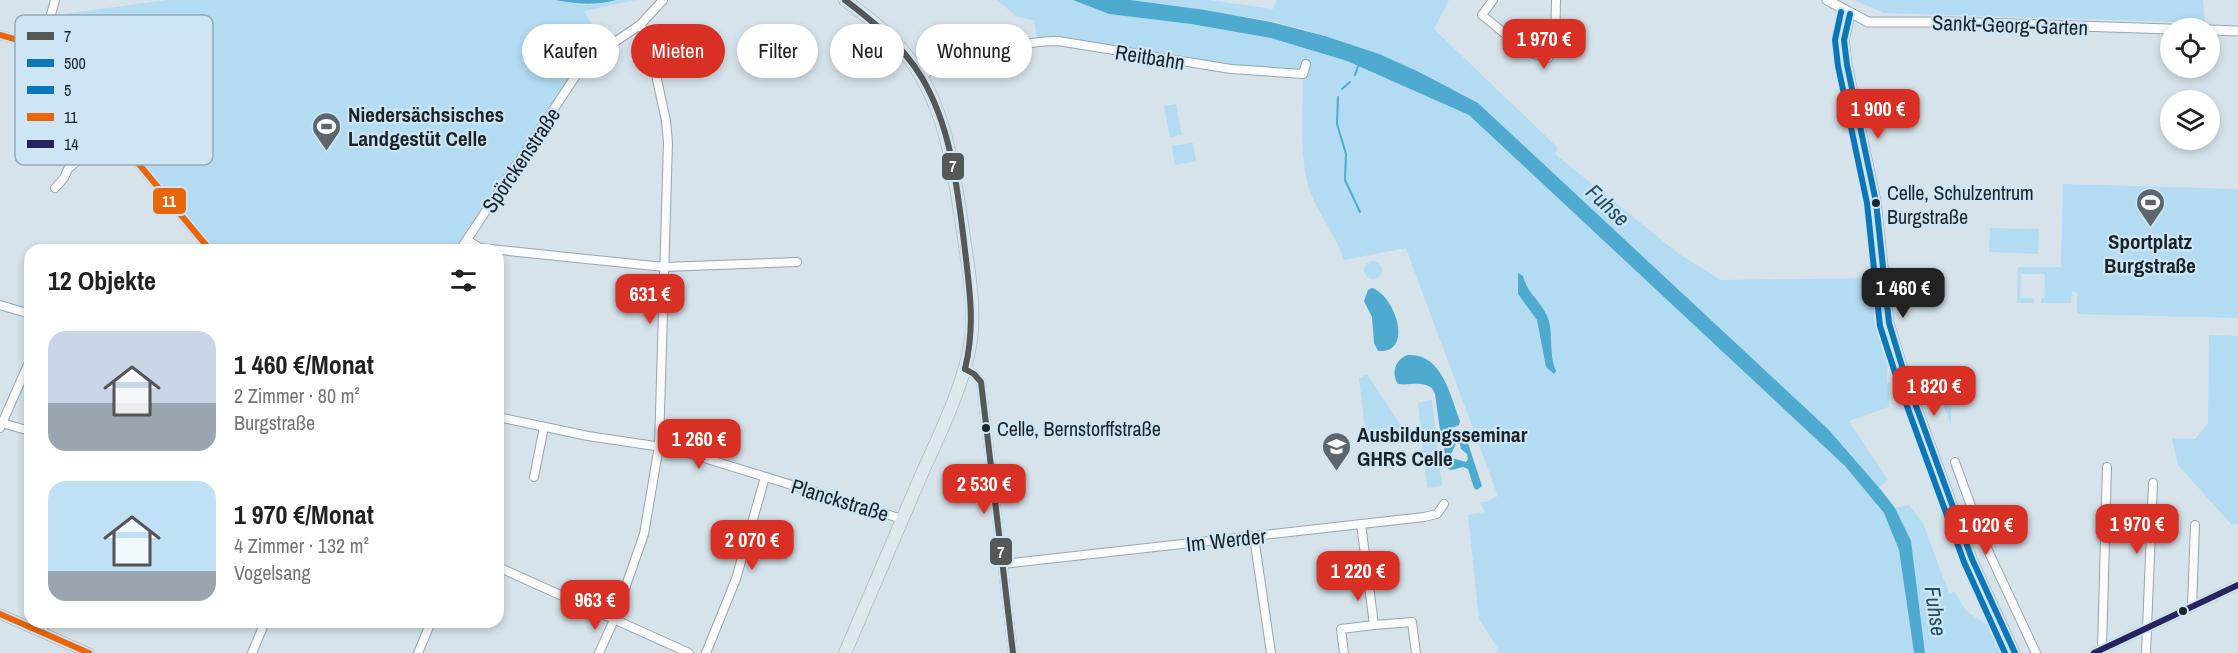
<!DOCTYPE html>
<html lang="de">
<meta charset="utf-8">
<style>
:root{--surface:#fff;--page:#f6f6f6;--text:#202124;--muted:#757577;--accent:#d93025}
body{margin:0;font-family:"Archivo Narrow",sans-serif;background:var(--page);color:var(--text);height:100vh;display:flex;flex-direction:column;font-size:22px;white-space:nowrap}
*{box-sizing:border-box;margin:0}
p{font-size:20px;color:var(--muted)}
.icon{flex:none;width:33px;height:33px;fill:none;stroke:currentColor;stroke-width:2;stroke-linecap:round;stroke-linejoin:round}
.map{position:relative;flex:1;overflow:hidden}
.details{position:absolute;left:24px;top:244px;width:480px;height:384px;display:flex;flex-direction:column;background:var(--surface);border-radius:18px;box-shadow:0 3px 9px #0003}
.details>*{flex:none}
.banner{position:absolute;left:522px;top:24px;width:570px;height:54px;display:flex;gap:12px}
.buttons{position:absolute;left:2160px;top:18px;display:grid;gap:12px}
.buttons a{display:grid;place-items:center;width:60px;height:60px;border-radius:50%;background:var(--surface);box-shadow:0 3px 9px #0003;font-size:30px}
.price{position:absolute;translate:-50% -51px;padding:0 14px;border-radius:12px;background:var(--accent);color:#fff;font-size:20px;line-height:39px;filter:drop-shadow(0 2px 3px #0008)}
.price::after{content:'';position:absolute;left:50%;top:36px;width:18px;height:14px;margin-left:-9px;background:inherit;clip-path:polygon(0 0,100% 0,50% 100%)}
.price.current{background:#222;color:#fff}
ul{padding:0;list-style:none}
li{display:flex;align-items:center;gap:18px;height:150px;padding:0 24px}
li span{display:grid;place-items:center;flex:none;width:168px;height:120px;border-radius:18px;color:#555}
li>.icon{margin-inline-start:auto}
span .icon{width:72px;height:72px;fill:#fffc;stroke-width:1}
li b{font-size:26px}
h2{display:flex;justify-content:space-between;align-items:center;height:72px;padding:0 24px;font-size:26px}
.tag{padding:0 21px;border-radius:27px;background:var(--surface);box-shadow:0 3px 9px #0003;font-size:21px;line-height:54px}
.tag.current{background:var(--accent);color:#fff}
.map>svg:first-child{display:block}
.green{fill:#b3dbf2}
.water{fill:#4faad0;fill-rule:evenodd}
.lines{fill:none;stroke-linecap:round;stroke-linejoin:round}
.stream{stroke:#4faad0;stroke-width:2}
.minor-casing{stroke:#9ba5ac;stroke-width:10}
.tertiary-casing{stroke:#9ba5ac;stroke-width:11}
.primary-casing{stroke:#bac0c5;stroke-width:14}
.minor{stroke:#f9fbfc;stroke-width:8}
.tertiary{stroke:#f9fbfc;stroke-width:9}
.primary{stroke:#dee9ee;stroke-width:12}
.bus-1-casing{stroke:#cde5f4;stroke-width:10}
.bus-2-casing{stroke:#cde5f4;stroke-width:10}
.bus-3-casing{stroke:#cde5f4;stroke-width:10}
.bus-4-casing{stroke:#cde5f4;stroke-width:10}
.bus-5-casing{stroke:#cde5f4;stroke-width:10}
.bus-1{stroke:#565757;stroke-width:6}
.bus-2{stroke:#0d76b6;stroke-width:6}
.bus-3{stroke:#0d76b6;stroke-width:6}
.bus-4{stroke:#ea660b;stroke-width:6}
.bus-5{stroke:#27235c;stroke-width:6}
.bus-dot{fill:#1a2328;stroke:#cde5f4;stroke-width:2}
.labels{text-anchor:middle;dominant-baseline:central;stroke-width:4.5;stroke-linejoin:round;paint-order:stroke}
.bus-label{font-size:20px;fill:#1a2328;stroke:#cde5f4;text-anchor:start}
.street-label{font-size:21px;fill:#1a2328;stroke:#cde5f4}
.poi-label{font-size:21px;font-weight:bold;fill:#1a2328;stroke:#cde5f4;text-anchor:start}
.water-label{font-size:22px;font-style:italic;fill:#214d63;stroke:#cde5f4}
.key{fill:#cde5f4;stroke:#97abb7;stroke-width:1.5}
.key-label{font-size:16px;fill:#1a2328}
.line-badge{stroke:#cde5f4;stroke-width:2}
.badge-label{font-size:16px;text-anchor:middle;font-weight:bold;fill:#fff}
</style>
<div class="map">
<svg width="2238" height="653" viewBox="0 0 2238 653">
<rect width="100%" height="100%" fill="#d6e3eb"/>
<g class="green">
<path d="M167,0H555L583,5L600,4L616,0H636L584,11L601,38L456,250H212L47,51L56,15Z"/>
<path d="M997,0H1073L1109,14L1191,24L1271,38L1347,61L1469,115L1845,466L1884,513L1899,550L1914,653H1498L1497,647L1479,619L1468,515L1485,512L1480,502H1486L1498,496L1406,248L1344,260C1337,237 1320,217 1311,194C1298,159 1303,111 1303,74L1210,67L1083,46L1038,44L1034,20L1017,17Z"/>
<path d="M1130,0H1209L1273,9L1277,0H1449L1434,29L1558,148L1555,154L1679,254L1721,280L1872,278L1888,347L1887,383H1890L1889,407L1849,421L1888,480L1879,488L1828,429L1478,103C1411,68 1345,37 1270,21C1224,12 1176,10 1130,0Z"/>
<path d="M1854,0H2203L2205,23L1884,13Z"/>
<path d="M1176,104L1182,135L1170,137L1164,106Z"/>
<path d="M1193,143L1196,161L1175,165L1172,146Z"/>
<path d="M2063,184L2238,189V318L2077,314V293L2072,291L2071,303H2041V299L2044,298L2045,274H2021L2020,298H2034V303H2017L2018,267H2061Z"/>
<path d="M1990,228L2039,229L2038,254L1989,252Z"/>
<circle cx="1373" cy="270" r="9"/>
<path d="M2209,335L2238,336V523L2232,525L2178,465L2172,438L2195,439L2208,423Z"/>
<path d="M1930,366C1940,366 1947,365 1952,374L1951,426Z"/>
<path d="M1367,374L1411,441L1374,445L1369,443L1366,439L1359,378Z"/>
<path d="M1432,400L1442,486L1427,488L1418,403Z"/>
<path d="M1909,505L1923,523L1949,593L1955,592L1966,611L2000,633L2009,653H1925L1911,541L1895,508Z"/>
</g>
<g class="water">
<path d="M555,0H616C594,6 577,4 555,0Z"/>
<path d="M1073,0H1130L1205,10L1271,22L1325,36L1379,54L1419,72L1478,103L1828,429L1881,490L1895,508L1911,541L1925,653H1914L1899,550L1884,513L1845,466L1469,115L1347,61L1271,38L1191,24L1109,14Z"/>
<path d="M1518,273L1523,276C1528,295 1540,300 1547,316C1554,330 1548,353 1556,371L1554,374L1546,367L1537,320L1518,294Z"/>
<path d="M1372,288C1395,295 1415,354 1378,351L1374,343L1372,317L1364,301L1368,290Z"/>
<path d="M1408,355C1442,353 1450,395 1460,421L1459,425L1443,432L1440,430L1435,394L1432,388C1420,380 1411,386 1398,384C1391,373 1395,359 1408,355Z"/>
<path d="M1462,433L1465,434L1482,486L1477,490L1474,488L1468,469L1463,467L1451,470L1447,468L1443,442L1445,439ZM1456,444H1460L1461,449L1467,454L1468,459L1466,462L1452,458L1451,454Z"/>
</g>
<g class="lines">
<g class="stream">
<path d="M1355,75L1359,63"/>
<path d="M1342,89L1350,82"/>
<path d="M1338,97L1337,124L1346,154L1345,180L1360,212"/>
</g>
<defs>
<g id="minor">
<path d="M1493,0L1482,15L1527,52L1548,58L1555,49L1556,0"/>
<path d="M0,35L42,47L210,250"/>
<path d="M42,47L55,0"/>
<path d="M921,76L931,70C973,58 1014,41 1058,41L1231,69L1303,74L1306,64"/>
<path d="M55,188L64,178L68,169L111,131"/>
<path d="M467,240L480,248L664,267L797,262"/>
<path d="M460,250L585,62L640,25L663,0"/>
<path d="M0,305L30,314"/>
<path d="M965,369L974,374L981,382L1013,653"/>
<path d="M498,417L588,436L675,449L902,519"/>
<path d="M2,423L30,431"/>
<path d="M0,428L30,360"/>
<path d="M1955,462L1984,542L2036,653"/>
<path d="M534,477L544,427"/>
<path d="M1254,537L1271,653"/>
<path d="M1003,564L1424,517L1437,514L1444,504"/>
<path d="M498,567L689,653"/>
<path d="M2192,607L2195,525"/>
<path d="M1374,625L1412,622L1416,653"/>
<path d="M41,632L46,622"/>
<path d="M2102,649L2107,467"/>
<path d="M252,653L265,622"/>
<path d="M418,653L431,622"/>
<path d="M599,653L614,620L644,534L659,446L668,143L666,121L648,38L640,25"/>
<path d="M706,653L736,579L765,477"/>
<path d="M1344,653L1341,629L1374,625L1361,524"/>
<path d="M2094,653L2238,585"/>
<path d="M2146,653L2153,483"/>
</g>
<g id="tertiary">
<path d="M1827,0L1868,22H1950L2170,29"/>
<path d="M1850,14L1844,40L1847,65L1876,202L1889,323L1905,376L1972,559L2015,653"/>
<path d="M2210,30L2238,31"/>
<path d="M0,614L89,653"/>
</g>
<path id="primary" d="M845,0C865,15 886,31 903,51C947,102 954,173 964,238C969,274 977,314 969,351C960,394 938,437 920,478C895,536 870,595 845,653"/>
</defs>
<use href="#minor" class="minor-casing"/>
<use href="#tertiary" class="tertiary-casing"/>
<use href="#primary" class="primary-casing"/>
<use href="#minor" class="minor"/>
<use href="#tertiary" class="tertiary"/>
<use href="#primary" class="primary"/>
<defs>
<g id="bus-1">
<path d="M845,0C874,22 903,46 922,78C951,127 957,186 964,242C969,287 976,323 965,369"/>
<path d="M965,369L974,374L981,382L1013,653"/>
</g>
<path id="bus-2" d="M1850,14L1844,40L1847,65L1876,202L1889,323L1905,376L1972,559L2015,653"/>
<path id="bus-3" d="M1841,12L1835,40L1838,66L1867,203L1880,326L1897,379L1964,562L2005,653"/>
<g id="bus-4">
<path d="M0,35L42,47L210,250"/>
<path d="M0,614L89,653"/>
</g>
<path id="bus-5" d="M2094,653L2238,585"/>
</defs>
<use href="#bus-1" class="bus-1-casing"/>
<use href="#bus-2" class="bus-2-casing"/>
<use href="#bus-3" class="bus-3-casing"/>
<use href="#bus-4" class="bus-4-casing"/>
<use href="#bus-5" class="bus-5-casing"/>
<use href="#bus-1" class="bus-1"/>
<use href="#bus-2" class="bus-2"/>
<use href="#bus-3" class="bus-3"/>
<use href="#bus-4" class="bus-4"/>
<use href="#bus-5" class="bus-5"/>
</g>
<defs>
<symbol id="stadium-pin" viewBox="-11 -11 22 30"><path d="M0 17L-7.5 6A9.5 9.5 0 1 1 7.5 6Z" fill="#5c666c" stroke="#cde5f4"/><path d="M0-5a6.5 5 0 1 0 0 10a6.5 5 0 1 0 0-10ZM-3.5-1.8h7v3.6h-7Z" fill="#fff"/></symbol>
<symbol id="university-pin" viewBox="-11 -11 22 30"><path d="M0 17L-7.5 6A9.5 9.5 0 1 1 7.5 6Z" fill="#5c666c" stroke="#cde5f4"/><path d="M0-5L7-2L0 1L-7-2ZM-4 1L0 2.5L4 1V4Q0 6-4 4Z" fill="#fff"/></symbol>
</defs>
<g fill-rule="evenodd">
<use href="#stadium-pin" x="310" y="110" width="33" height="45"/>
<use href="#stadium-pin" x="2134" y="186" width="33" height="45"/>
<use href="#university-pin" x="1320" y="430" width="33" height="45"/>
</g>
<g class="bus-dot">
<circle cx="1876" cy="203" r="5"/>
<circle cx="986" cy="428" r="5"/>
<circle cx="2183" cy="611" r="5"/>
</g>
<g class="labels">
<g class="bus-label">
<text x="1887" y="192">Celle, Schulzentrum<tspan x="1887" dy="24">Burgstraße</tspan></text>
<text x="997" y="428">Celle, Bernstorffstraße</text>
</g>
<g class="street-label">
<text transform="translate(2010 25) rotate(2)">Sankt-Georg-Garten</text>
<text transform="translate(1150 57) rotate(9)">Reitbahn</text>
<text transform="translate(521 160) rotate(-56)">Spörckenstraße</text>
<text transform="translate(840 500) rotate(17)">Planckstraße</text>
<text transform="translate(1226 540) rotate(-6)">Im Werder</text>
</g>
<g class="poi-label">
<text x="348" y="114">Niedersächsisches<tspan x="348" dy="24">Landgestüt Celle</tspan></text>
<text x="2150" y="241" text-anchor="middle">Sportplatz<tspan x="2150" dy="24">Burgstraße</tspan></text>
<text x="1357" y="434">Ausbildungsseminar<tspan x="1357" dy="24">GHRS Celle</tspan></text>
</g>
<g class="water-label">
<text transform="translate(1608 205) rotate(43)">Fuhse</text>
<text transform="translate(1936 611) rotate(82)">Fuhse</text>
</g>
</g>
<rect x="15" y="15" width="198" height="150" rx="9" class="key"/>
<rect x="27" y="32" width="27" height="8" fill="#565757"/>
<rect x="27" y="59" width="27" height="8" fill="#0d76b6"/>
<rect x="27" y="86" width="27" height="8" fill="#0d76b6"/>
<rect x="27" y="113" width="27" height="8" fill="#ea660b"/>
<rect x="27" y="140" width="27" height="8" fill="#27235c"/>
<g class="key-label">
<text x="64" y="42">7</text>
<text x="64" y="69">500</text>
<text x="64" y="96">5</text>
<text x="64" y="123">11</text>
<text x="64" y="150">14</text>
</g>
<g class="line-badge">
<rect x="941" y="152" width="24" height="29" rx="6" fill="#565757"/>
<rect x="152" y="187" width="35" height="28" rx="6" fill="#ea660b"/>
<rect x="989" y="537" width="24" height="29" rx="6" fill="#565757"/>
</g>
<g class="badge-label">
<text x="953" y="172">7</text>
<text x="169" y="207">11</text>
<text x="1001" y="558">7</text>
</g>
</svg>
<div class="buttons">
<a><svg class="icon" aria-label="locate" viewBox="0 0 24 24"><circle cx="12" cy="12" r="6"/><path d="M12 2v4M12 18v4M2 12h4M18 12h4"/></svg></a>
<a><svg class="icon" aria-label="layers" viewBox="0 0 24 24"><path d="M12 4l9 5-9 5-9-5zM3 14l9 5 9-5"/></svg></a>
</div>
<b class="price" style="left:1544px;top:70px">1 970 €</b>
<b class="price" style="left:1878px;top:140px">1 900 €</b>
<b class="price current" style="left:1903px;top:319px">1 460 €</b>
<b class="price" style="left:650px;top:325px">631 €</b>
<b class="price" style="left:1934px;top:417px">1 820 €</b>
<b class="price" style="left:699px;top:470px">1 260 €</b>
<b class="price" style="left:984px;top:515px">2 530 €</b>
<b class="price" style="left:2137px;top:555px">1 970 €</b>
<b class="price" style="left:1986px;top:556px">1 020 €</b>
<b class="price" style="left:752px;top:571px">2 070 €</b>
<b class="price" style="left:1358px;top:602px">1 220 €</b>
<b class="price" style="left:595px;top:631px">963 €</b>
<div class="banner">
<a class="tag">Kaufen</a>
<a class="tag current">Mieten</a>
<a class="tag">Filter</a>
<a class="tag">Neu</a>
<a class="tag">Wohnung</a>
</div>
<section class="details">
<h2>12 Objekte<svg class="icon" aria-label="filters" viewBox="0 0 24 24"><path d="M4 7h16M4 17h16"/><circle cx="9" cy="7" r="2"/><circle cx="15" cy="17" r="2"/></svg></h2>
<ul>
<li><span style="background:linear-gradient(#c9d6e8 60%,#9aa5b1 0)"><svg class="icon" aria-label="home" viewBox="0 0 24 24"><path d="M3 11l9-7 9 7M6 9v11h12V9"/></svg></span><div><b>1 460 €/Monat</b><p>2 Zimmer · 80 m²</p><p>Burgstraße</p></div></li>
<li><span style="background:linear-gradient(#bfe0f5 75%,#9aa5b1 0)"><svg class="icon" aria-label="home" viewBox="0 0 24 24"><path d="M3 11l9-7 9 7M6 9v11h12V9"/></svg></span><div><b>1 970 €/Monat</b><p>4 Zimmer · 132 m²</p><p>Vogelsang</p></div></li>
</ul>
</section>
</div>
